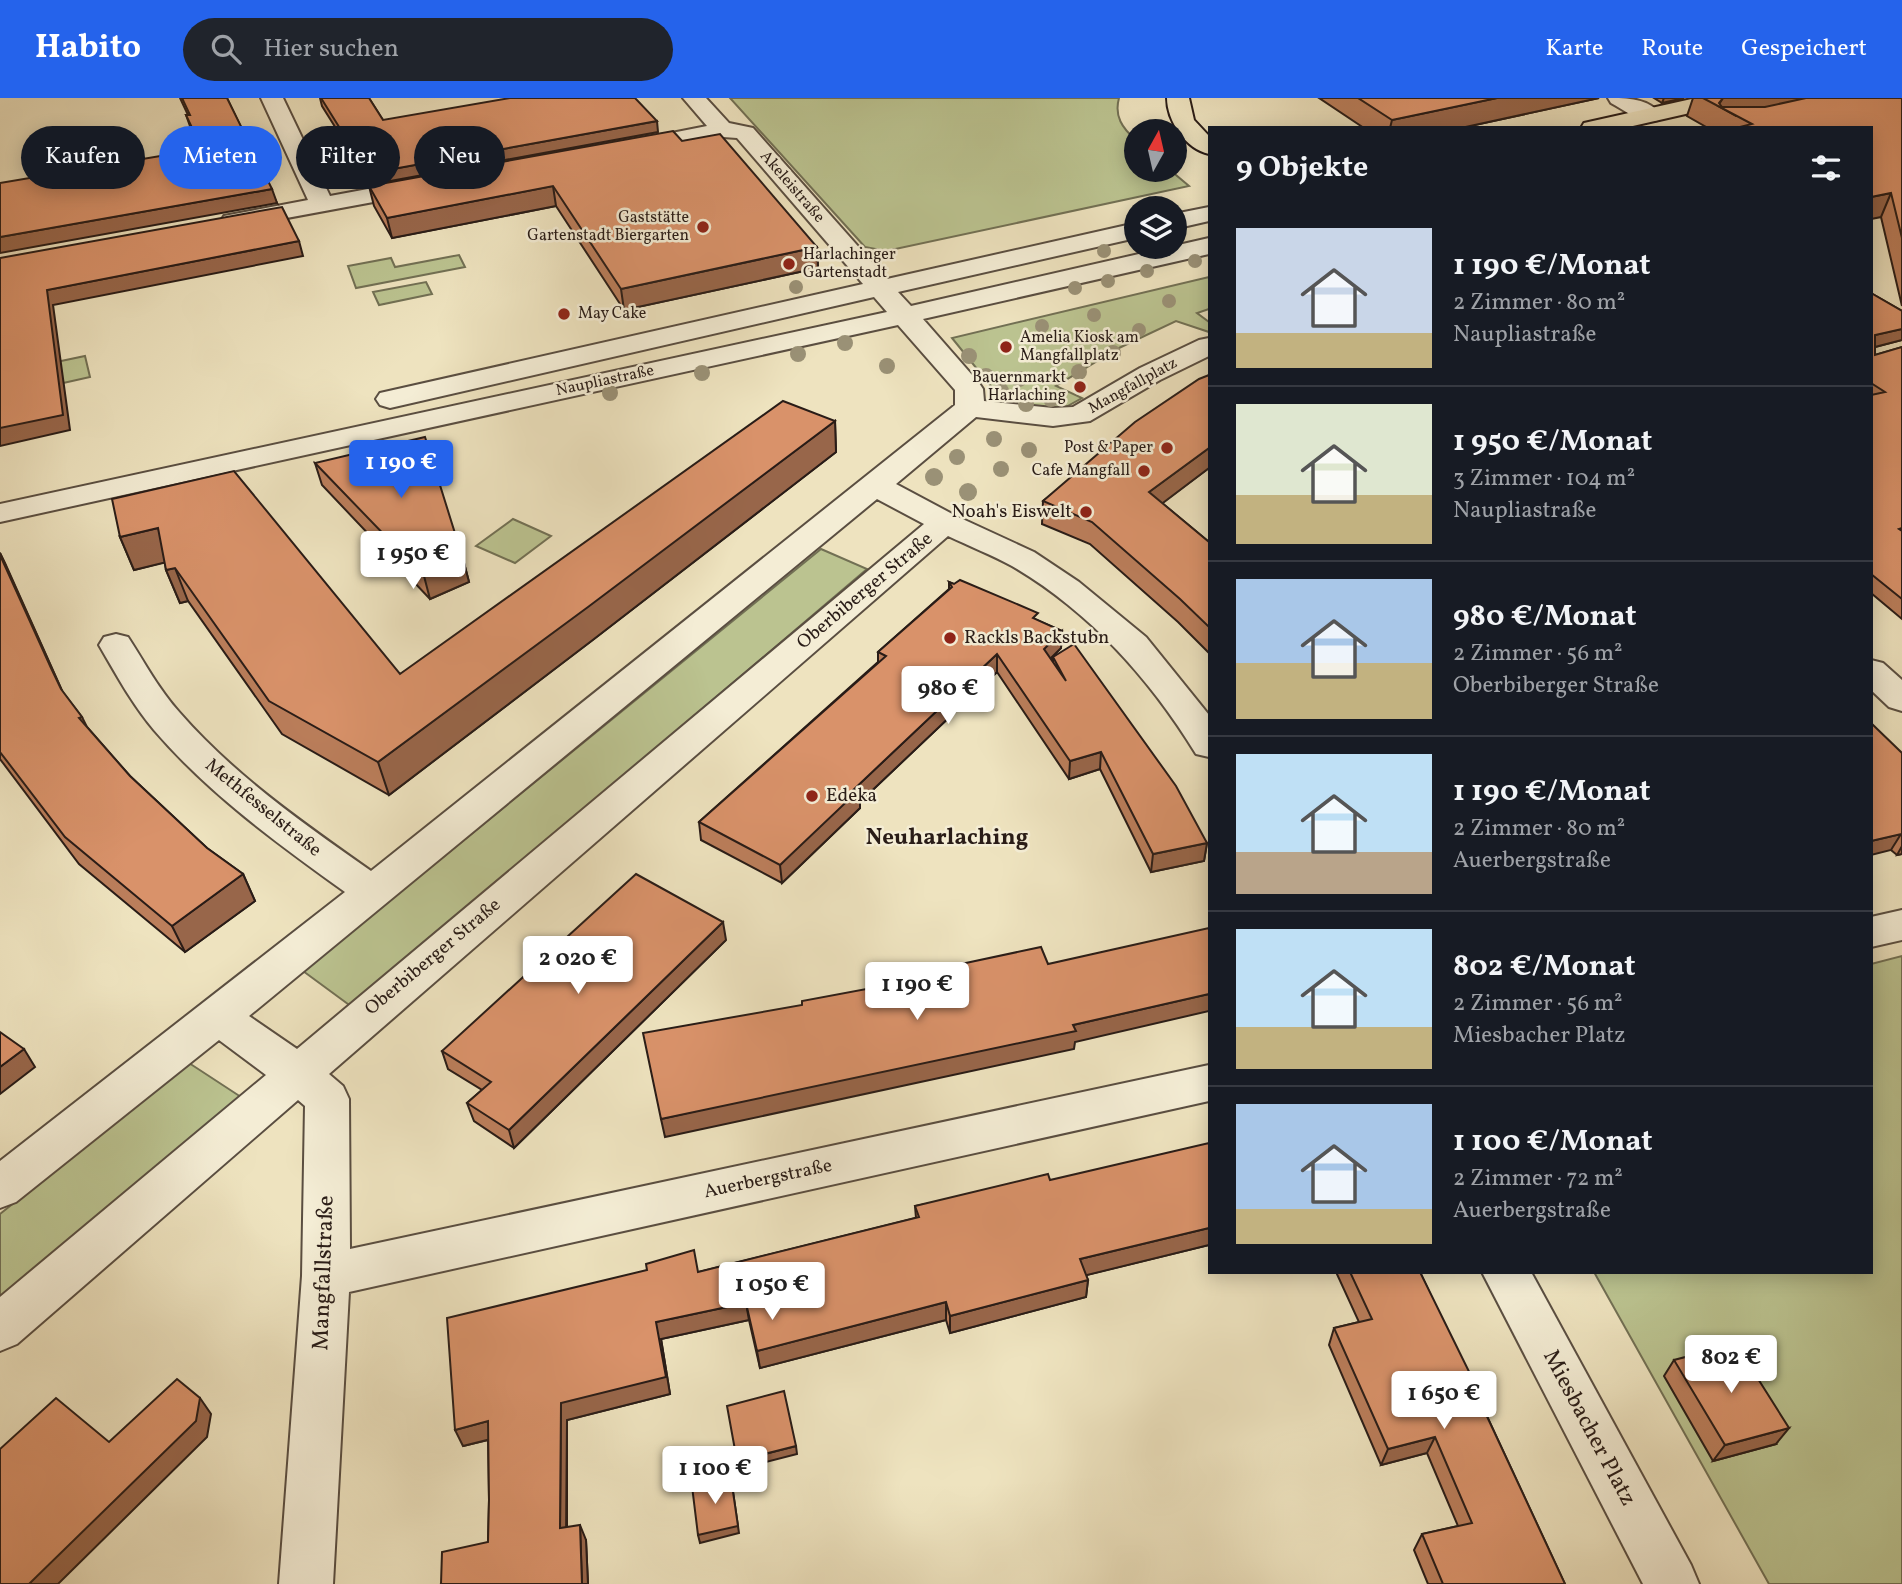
<!DOCTYPE html>
<html lang="de">
<meta charset="utf-8">
<style>
:root{--surface:#171b24;--page:#20242c;--text:#f1f3f6;--muted:#9ea1a6;--line:#363941;--accent:#2563eb}
body{margin:0;font-family:Vollkorn,serif;background:var(--page);color:var(--text);height:100vh;display:flex;flex-direction:column;font-size:26px;white-space:nowrap}
*{box-sizing:border-box;margin:0}
p{font-size:23px;color:var(--muted)}
.icon{flex:none;width:38px;height:38px;fill:none;stroke:currentColor;stroke-width:2;stroke-linecap:round;stroke-linejoin:round}
.map{position:relative;flex:1;overflow:hidden}
.sheet{position:absolute;left:1208px;top:28px;width:665px;height:1148px;display:flex;flex-direction:column;background:var(--surface);border-radius:0px;box-shadow:0 4px 18px #0003}
.sheet>*{flex:none}
.guide{position:absolute;left:21px;top:28px;width:665px;height:63px;display:flex;gap:14px}
.needle{width:46px;rotate:8deg}
.controls{position:absolute;left:1124px;top:21px;display:grid;gap:14px}
.controls a{display:grid;place-items:center;width:63px;height:63px;border-radius:50%;background:var(--surface);box-shadow:0 4px 18px #0003;font-size:35px}
.price{position:absolute;translate:-50% -60px;padding:0 16px;border-radius:7px;background:#fff;color:#222;font-size:23px;line-height:46px;filter:drop-shadow(0 2px 4px #0008)}
.price::after{content:'';position:absolute;left:50%;top:42px;width:21px;height:16px;margin-left:-10px;background:inherit;clip-path:polygon(0 0,100% 0,50% 100%)}
.price.current{background:var(--accent);color:#fff}
ul{padding:0;list-style:none}
li{display:flex;align-items:center;gap:21px;height:175px;padding:0 28px}
li+li{border-top:2px solid var(--line)}
li span{display:grid;place-items:center;flex:none;width:196px;height:140px;border-radius:0px;color:#555}
li>.icon{margin-inline-start:auto}
span .icon{width:84px;height:84px;fill:#fffc;stroke-width:1}
li b{font-size:30px}
h2{display:flex;justify-content:space-between;align-items:center;height:84px;padding:0 28px;font-size:30px}
.chip{padding:0 24px;border-radius:32px;background:var(--surface);box-shadow:0 4px 18px #0003;font-size:24px;line-height:63px}
.chip.current{background:var(--accent);color:#fff}
header{display:flex;align-items:center;gap:42px;box-sizing:border-box;height:98px;padding:0 35px;background:var(--accent);color:#fff}
header strong{font-size:33px}
nav{display:flex;gap:38px;margin-inline-start:auto;font-size:24px}
.search{width:490px;height:63px;background:var(--page);display:flex;align-items:center;gap:18px;box-sizing:border-box;padding:0 24px;border-radius:38px;color:var(--muted);font-size:26px}
.map>svg:first-child{display:block}
.green{fill:#bbc390;stroke:#727054;stroke-width:2}
.lines{fill:none;stroke-linecap:round;stroke-linejoin:round}
.minor-casing{stroke:#5a4e41;stroke-width:4}
.major-casing{stroke:#291c17;stroke-width:4}
.minor{fill:#f4edd5;fill-rule:evenodd}
.major{fill:#eee3bf;fill-rule:evenodd}
.tree{fill:#9a9176}
.wall{fill:#bb7e5b;stroke:#291c17;stroke-width:2}
.shaded-wall{fill:#98664a;stroke:#291c17;stroke-width:2}
.building{fill:#d9926a;stroke:#291c17;stroke-width:2}
.poi-dot{fill:#8f2418;stroke:#f4edd5;stroke-width:2.5}
.labels{text-anchor:middle;dominant-baseline:central;stroke-width:5;stroke-linejoin:round;paint-order:stroke}
.far-street-label{font-size:16px;fill:#291c17;stroke:#f4edd5}
.far-poi-label{font-size:16px;fill:#291c17;stroke:#f4edd5;text-anchor:end}
.poi-label{font-size:19px;fill:#291c17;stroke:#f4edd5;text-anchor:start}
.street-label{font-size:19px;fill:#291c17;stroke:#f4edd5}
.quarter-label{font-size:23px;font-weight:bold;fill:#291c17;stroke:#f4edd5}
.near-street-label{font-size:23px;fill:#291c17;stroke:#f4edd5}
</style>
<header>
<strong>Habito</strong>
<div class="search"><svg class="icon" aria-label="search" viewBox="0 0 24 24"><circle cx="10" cy="10" r="6"/><path d="M15 15l6 6"/></svg>Hier suchen</div>
<nav><a>Karte</a><a>Route</a><a>Gespeichert</a></nav>
</header>
<div class="map">
<svg width="1902" height="1486" viewBox="0 0 1902 1486">
<rect width="100%" height="100%" fill="#eee3bf"/>
<filter id="stains"><feTurbulence type="fractalNoise" baseFrequency=".00286" numOctaves="4"/><feColorMatrix values="0 0 0 0 .2 0 0 0 0 .09 0 0 0 0 .02 0 0 0 .5 -.17"/></filter>
<radialGradient id="worn" r=".72"><stop offset=".6" stop-color="#630" stop-opacity="0"/><stop offset="1" stop-color="#630" stop-opacity=".3"/></radialGradient>
<g class="green">
<path d="M730,0H1119C1114,18 1122,30 1136,42V72H1170L1189,88L886,153L865,149Z"/>
<path d="M459,157L465,169L356,190L348,168L391,160L395,169Z"/>
<path d="M1209,179V211L1197,215L1209,224V234L1176,223L1119,250L1056,288L1082,300L1064,310L1026,308L998,297L952,240Z"/>
<path d="M426,184L432,196L379,207L373,194Z"/>
<path d="M85,258L90,279L41,290L37,268Z"/>
<path d="M513,421L551,438L515,465L476,448Z"/>
<path d="M821,451L867,471L352,909L303,873Z"/>
<path d="M1902,858V1486H1769L1594,1174H1871V866Z"/>
<path d="M189,965L241,999L0,1200V1116Z"/>
</g>
<g class="lines">
<defs>
<g id="minor">
<path d="M261,0H283L330,98L422,81L431,83L434,88L431,93L422,95L233,130L224,128L221,123L224,118L308,102Z"/>
<path d="M683,0H706L729,25L753,30L887,181L1136,125V140L898,194L911,208L1209,140V156L923,221L979,285L983,291L984,303L1053,310L1073,309L1140,270L1199,242L1209,240V258L1160,282L1090,323L1053,328L976,319L896,386L956,418L1034,454L1079,484L1146,539L1209,617V659L1196,656C1150,581 1089,513 1012,468C992,457 969,448 948,438L329,976L343,988L349,1001L350,1151L1209,967V1003L349,1194L333,1486H279L302,1178L305,1008L298,1002L17,1246L0,1253V1199L266,977L219,942L16,1104L0,1110V1063L345,794C277,745 209,696 154,632C132,606 116,576 99,547L104,539L116,536L128,539C145,565 159,592 180,615C235,678 303,725 371,773L955,307V292L898,227L0,424V406L887,214L874,199L390,310L380,307L376,301L380,295L863,186L737,40L723,39L629,57L621,55L617,50L621,45L707,28ZM877,401L924,426L297,951L249,918Z"/>
<path d="M1608,0C1627,0 1649,0 1661,17L1658,22C1641,26 1626,13 1611,5Z"/>
<path d="M1209,109V123L1174,131V116Z"/>
<path d="M1871,562L1883,565L1902,582V613L1889,609L1871,592Z"/>
<path d="M1902,812V842L1871,849V819Z"/>
<path d="M1482,1174H1531L1691,1467L1699,1486H1643Z"/>
</g>
<g id="major">
<path d="M1167,0H1189L1194,22L1209,38V56C1186,51 1167,23 1167,0Z"/>
<path d="M1696,0H1737L1734,5L1624,30H1581L1584,25Z"/>
</g>
</defs>
<use href="#minor" class="minor-casing"/>
<use href="#major" class="major-casing"/>
<use href="#minor" class="minor"/>
<use href="#major" class="major"/>
</g>
<g class="tree">
<circle cx="1104" cy="153" r="7"/>
<circle cx="1195" cy="163" r="7"/>
<circle cx="1147" cy="173" r="7"/>
<circle cx="1108" cy="183" r="7"/>
<circle cx="796" cy="189" r="7"/>
<circle cx="1075" cy="190" r="7"/>
<circle cx="1169" cy="203" r="7"/>
<circle cx="1094" cy="217" r="7"/>
<circle cx="1042" cy="228" r="7"/>
<circle cx="1139" cy="232" r="7"/>
<circle cx="845" cy="245" r="8"/>
<circle cx="1113" cy="255" r="8"/>
<circle cx="798" cy="256" r="8"/>
<circle cx="969" cy="258" r="8"/>
<circle cx="887" cy="268" r="8"/>
<circle cx="1079" cy="274" r="8"/>
<circle cx="702" cy="275" r="8"/>
<circle cx="986" cy="278" r="8"/>
<circle cx="1019" cy="281" r="8"/>
<circle cx="1001" cy="293" r="8"/>
<circle cx="610" cy="295" r="8"/>
<circle cx="1051" cy="301" r="8"/>
<circle cx="1026" cy="306" r="8"/>
<circle cx="994" cy="341" r="8"/>
<circle cx="1029" cy="352" r="8"/>
<circle cx="957" cy="359" r="8"/>
<circle cx="1001" cy="371" r="8"/>
<circle cx="934" cy="379" r="9"/>
<circle cx="968" cy="394" r="9"/>
</g>
<g class="wall">
<path d="M180,0H227L277,105L200,51L191,31L186,17H188Z"/>
<path d="M320,0H369L383,22L658,34L363,88L343,52L340,41L342,40L322,8Z"/>
<path d="M1319,0H1599L1461,30H1364Z"/>
<path d="M1654,0H1684L1662,5Z"/>
<path d="M1693,0H1902V208L1881,119L1871,30H1708L1687,18Z"/>
<path d="M682,43L817,149L818,170L624,212L556,108L392,140L374,108L369,88Z"/>
<path d="M1871,195L1902,213V242L1875,249V257L1902,249V521L1871,495Z"/>
<path d="M1209,277V370L1162,405L1209,444V555L1178,524L1090,446L1042,426L1043,403Z"/>
<path d="M835,323L836,354L594,541L389,697L282,636L188,503L180,505L166,472L165,464L134,472L120,439L400,576Z"/>
<path d="M315,365L463,461L469,484L430,501L322,387Z"/>
<path d="M0,455L62,593L82,619L87,629L130,678L207,750L243,776L255,803L185,854L79,766L0,661Z"/>
<path d="M949,484L1062,533L1061,550L1050,561L1053,564V559L1207,745L1204,763L1151,774L1100,671L1069,681L997,574L860,704V710L782,785L701,742L699,724L878,564V554L949,491Z"/>
<path d="M1902,655V756L1897,757L1891,752Z"/>
<path d="M726,842L514,1050L474,1023L467,1005L482,992L448,971L442,953Z"/>
<path d="M1050,1082L1209,1147L1086,1177L1088,1182L1086,1199L950,1235L946,1222L760,1270L749,1222L661,1241L670,1296L567,1322V1429L586,1442L588,1486H441L488,1444L489,1402L488,1342L463,1348L699,1174L916,1120L915,1108Z"/>
<path d="M1336,1174H1420L1565,1486H1428L1414,1452L1422,1436L1458,1428L1427,1355L1381,1367L1329,1247L1334,1230L1359,1224Z"/>
<path d="M1674,1262L1776,1346L1713,1363L1664,1278Z"/>
</g>
<g class="shaded-wall">
<path d="M1497,0H1599L1461,30H1390L1392,22Z"/>
<path d="M1664,0H1684L1662,5Z"/>
<path d="M1723,0H1815L1736,18L1718,8Z"/>
<path d="M657,23L658,34L363,88L360,77Z"/>
<path d="M553,88L556,108L392,140L387,120Z"/>
<path d="M272,91L277,105L0,155V139Z"/>
<path d="M1891,95L1881,119L1871,121V99Z"/>
<path d="M299,143L303,158L53,207L70,332L0,348V330L47,192Z"/>
<path d="M817,149L818,170L624,212L621,191Z"/>
<path d="M1902,231V242L1871,250L1875,237Z"/>
<path d="M835,323L836,354L594,541L389,697L378,664Z"/>
<path d="M1209,350V370L1147,417L1149,394Z"/>
<path d="M158,430L171,463L134,472L120,439Z"/>
<path d="M0,455L5,465L64,597L51,570Z"/>
<path d="M463,461L469,484L430,501L424,478Z"/>
<path d="M175,470L188,503L180,505L166,472Z"/>
<path d="M1062,533L1061,550L1043,568L1044,551Z"/>
<path d="M997,556V574L860,704V710L782,785L780,767L851,694Z"/>
<path d="M1101,654L1100,671L1069,681L1070,663Z"/>
<path d="M1901,736L1891,752L1871,757V743Z"/>
<path d="M1207,745L1204,763L1151,774L1153,756Z"/>
<path d="M1902,748V756L1897,757Z"/>
<path d="M243,776L255,803L185,854L172,828Z"/>
<path d="M723,824L726,842L514,1050L509,1032Z"/>
<path d="M1209,896V913L1075,944L1074,951L665,1039L661,1021Z"/>
<path d="M24,951L35,969L0,996V969Z"/>
<path d="M1209,1130V1147L1079,1179L1080,1161Z"/>
<path d="M1088,1182L1086,1199L950,1235V1218Z"/>
<path d="M946,1204V1222L760,1270L757,1253Z"/>
<path d="M746,1205L749,1222L661,1241L670,1296L567,1322L566,1445L560,1430L561,1305L656,1224Z"/>
<path d="M200,1300L211,1316L207,1339L58,1486H29Z"/>
<path d="M488,1323L495,1340L463,1348L455,1332Z"/>
<path d="M1789,1330L1776,1346L1713,1363L1725,1347Z"/>
<path d="M1435,1339L1427,1355L1381,1367L1388,1351Z"/>
<path d="M796,1348L797,1356L739,1371L737,1363Z"/>
<path d="M731,1380L739,1435L700,1445L698,1437Z"/>
<path d="M580,1427L586,1442L588,1486H582Z"/>
</g>
<g class="building">
<path d="M182,0H227L272,91L0,139V85L202,51L186,17H190Z"/>
<path d="M321,0H369L383,22L510,0H635L657,23L360,77L340,41L346,40Z"/>
<path d="M1358,0H1497L1392,22Z"/>
<path d="M1703,0H1723L1719,5L1722,9H1765L1806,0H1902V140L1891,95L1871,99V30H1736L1752,26Z"/>
<path d="M673,33L682,43L720,36L817,149L621,191L553,88L387,120L369,88Z"/>
<path d="M282,109L299,143L47,192L63,317L0,330V160Z"/>
<path d="M1871,195L1902,213V231L1875,237V257L1902,249V430L1899,431L1902,433V501L1871,476V297L1885,294L1871,285Z"/>
<path d="M1209,277V350L1149,394L1209,444V529L1180,501L1092,424L1043,403L1135,324L1199,281Z"/>
<path d="M783,303L835,323L588,509L378,664L269,603L175,470L166,472L158,430L120,439L112,401L234,373L400,576Z"/>
<path d="M425,339L463,461L424,478L315,365Z"/>
<path d="M0,457L51,570L61,591L82,619L79,620L130,678L207,750L243,776L172,828L65,739L0,654Z"/>
<path d="M960,482L1038,515L1033,520L1062,533L1044,551L1066,583L1053,559L1074,546L1176,688L1207,745L1153,756L1101,654L1070,663L997,556L851,694L859,692L780,767L699,724L886,558L878,554L952,489L949,484L954,486Z"/>
<path d="M1871,625L1902,655V737L1901,736L1871,743Z"/>
<path d="M636,776L723,824L509,1032L467,1005L491,984L442,953Z"/>
<path d="M1209,830V896L1073,927L1076,933L661,1021L643,935L802,907V903L963,873L961,866L1041,849L1048,866Z"/>
<path d="M0,934L24,951L0,969Z"/>
<path d="M1209,1045V1130L1080,1161L1088,1182L950,1218L946,1204L757,1253L746,1205L656,1224L666,1279L561,1305L560,1430L580,1427L582,1486H441L442,1454L488,1444L489,1402L488,1323L455,1332L447,1220L647,1172L646,1166L694,1152L698,1174L919,1119L915,1108L1048,1076L1050,1082Z"/>
<path d="M1350,1174H1420L1480,1296L1477,1297L1565,1486H1443L1422,1436L1472,1425L1435,1339L1388,1351L1334,1230L1372,1221Z"/>
<path d="M1736,1246L1789,1330L1725,1347L1674,1262Z"/>
<path d="M177,1281L200,1300L196,1323L29,1486H0V1351L56,1300L109,1344Z"/>
<path d="M784,1293L796,1348L737,1363L727,1308Z"/>
<path d="M731,1380L738,1428L698,1437L692,1388Z"/>
</g>
<g class="poi-dot">
<circle cx="703" cy="129" r="7"/>
<circle cx="789" cy="166" r="7"/>
<circle cx="564" cy="216" r="7"/>
<circle cx="1006" cy="249" r="7"/>
<circle cx="1080" cy="289" r="7"/>
<circle cx="1167" cy="350" r="7"/>
<circle cx="1144" cy="373" r="7"/>
<circle cx="1086" cy="414" r="7"/>
<circle cx="950" cy="540" r="7"/>
<circle cx="812" cy="698" r="7"/>
</g>
<g class="labels">
<g class="far-street-label">
<text transform="translate(792 89) rotate(49)">Akeleistraße</text>
<text transform="translate(605 283) rotate(-12)">Naupliastraße</text>
<text transform="translate(1133 288) rotate(-29)">Mangfallplatz</text>
</g>
<g class="far-poi-label">
<text x="689" y="120">Gaststätte<tspan x="689" dy="18">Gartenstadt Biergarten</tspan></text>
<text x="803" y="157" text-anchor="start">Harlachinger<tspan x="803" dy="18">Gartenstadt</tspan></text>
<text x="578" y="216" text-anchor="start">May Cake</text>
<text x="1020" y="240" text-anchor="start">Amelia Kiosk am<tspan x="1020" dy="18">Mangfallplatz</tspan></text>
<text x="1066" y="280">Bauernmarkt<tspan x="1066" dy="18">Harlaching</tspan></text>
<text x="1153" y="350">Post &amp; Paper</text>
<text x="1130" y="373">Cafe Mangfall</text>
</g>
<g class="poi-label">
<text x="1072" y="414" text-anchor="end">Noah's Eiswelt</text>
<text x="964" y="540">Rackls Backstubn</text>
<text x="826" y="698">Edeka</text>
</g>
<g class="street-label">
<text transform="translate(865 493) rotate(-40)">Oberbiberger Straße</text>
<text transform="translate(263 710) rotate(39)">Methfesselstraße</text>
<text transform="translate(433 859) rotate(-40)">Oberbiberger Straße</text>
<text transform="translate(768 1081) rotate(-12)">Auerbergstraße</text>
</g>
<g class="quarter-label">
<text x="947" y="740">Neuharlaching</text>
</g>
<g class="near-street-label">
<text transform="translate(324 1175) rotate(-88)">Mangfallstraße</text>
<text transform="translate(1589 1330) rotate(62)">Miesbacher Platz</text>
</g>
</g>
<rect width="100%" height="100%" filter="url(#stains)"/>
<rect width="100%" height="100%" fill="url(#worn)"/>
</svg>
<div class="controls">
<a><svg class="needle" viewBox="-14 -14 28 28"><path d="M0-13l5 13h-10z" fill="#e53935"/><path d="M0 13l5-13h-10z" fill="#9ea1a6"/></svg></a>
<a><svg class="icon" aria-label="layers" viewBox="0 0 24 24"><path d="M12 4l9 5-9 5-9-5zM3 14l9 5 9-5"/></svg></a>
</div>
<b class="price current" style="left:401px;top:402px">1 190 €</b>
<b class="price" style="left:413px;top:493px">1 950 €</b>
<b class="price" style="left:948px;top:628px">980 €</b>
<b class="price" style="left:578px;top:898px">2 020 €</b>
<b class="price" style="left:917px;top:924px">1 190 €</b>
<b class="price" style="left:772px;top:1224px">1 050 €</b>
<b class="price" style="left:1731px;top:1297px">802 €</b>
<b class="price" style="left:1444px;top:1333px">1 650 €</b>
<b class="price" style="left:715px;top:1408px">1 100 €</b>
<div class="guide">
<a class="chip">Kaufen</a>
<a class="chip current">Mieten</a>
<a class="chip">Filter</a>
<a class="chip">Neu</a>
</div>
<section class="sheet">
<h2>9 Objekte<svg class="icon" aria-label="filters" viewBox="0 0 24 24"><path d="M4 7h16M4 17h16"/><circle cx="9" cy="7" r="2"/><circle cx="15" cy="17" r="2"/></svg></h2>
<ul>
<li><span style="background:linear-gradient(#c9d6e8 75%,#c2b280 0)"><svg class="icon" aria-label="home" viewBox="0 0 24 24"><path d="M3 11l9-7 9 7M6 9v11h12V9"/></svg></span><div><b>1 190 €/Monat</b><p>2 Zimmer · 80 m²</p><p>Naupliastraße</p></div></li>
<li><span style="background:linear-gradient(#dfe7d0 65%,#c2b280 0)"><svg class="icon" aria-label="home" viewBox="0 0 24 24"><path d="M3 11l9-7 9 7M6 9v11h12V9"/></svg></span><div><b>1 950 €/Monat</b><p>3 Zimmer · 104 m²</p><p>Naupliastraße</p></div></li>
<li><span style="background:linear-gradient(#a9c7e8 60%,#c2b280 0)"><svg class="icon" aria-label="home" viewBox="0 0 24 24"><path d="M3 11l9-7 9 7M6 9v11h12V9"/></svg></span><div><b>980 €/Monat</b><p>2 Zimmer · 56 m²</p><p>Oberbiberger Straße</p></div></li>
<li><span style="background:linear-gradient(#bfe0f5 70%,#b9a48a 0)"><svg class="icon" aria-label="home" viewBox="0 0 24 24"><path d="M3 11l9-7 9 7M6 9v11h12V9"/></svg></span><div><b>1 190 €/Monat</b><p>2 Zimmer · 80 m²</p><p>Auerbergstraße</p></div></li>
<li><span style="background:linear-gradient(#bfe0f5 70%,#c2b280 0)"><svg class="icon" aria-label="home" viewBox="0 0 24 24"><path d="M3 11l9-7 9 7M6 9v11h12V9"/></svg></span><div><b>802 €/Monat</b><p>2 Zimmer · 56 m²</p><p>Miesbacher Platz</p></div></li>
<li><span style="background:linear-gradient(#a9c7e8 75%,#c2b280 0)"><svg class="icon" aria-label="home" viewBox="0 0 24 24"><path d="M3 11l9-7 9 7M6 9v11h12V9"/></svg></span><div><b>1 100 €/Monat</b><p>2 Zimmer · 72 m²</p><p>Auerbergstraße</p></div></li>
</ul>
</section>
</div>
